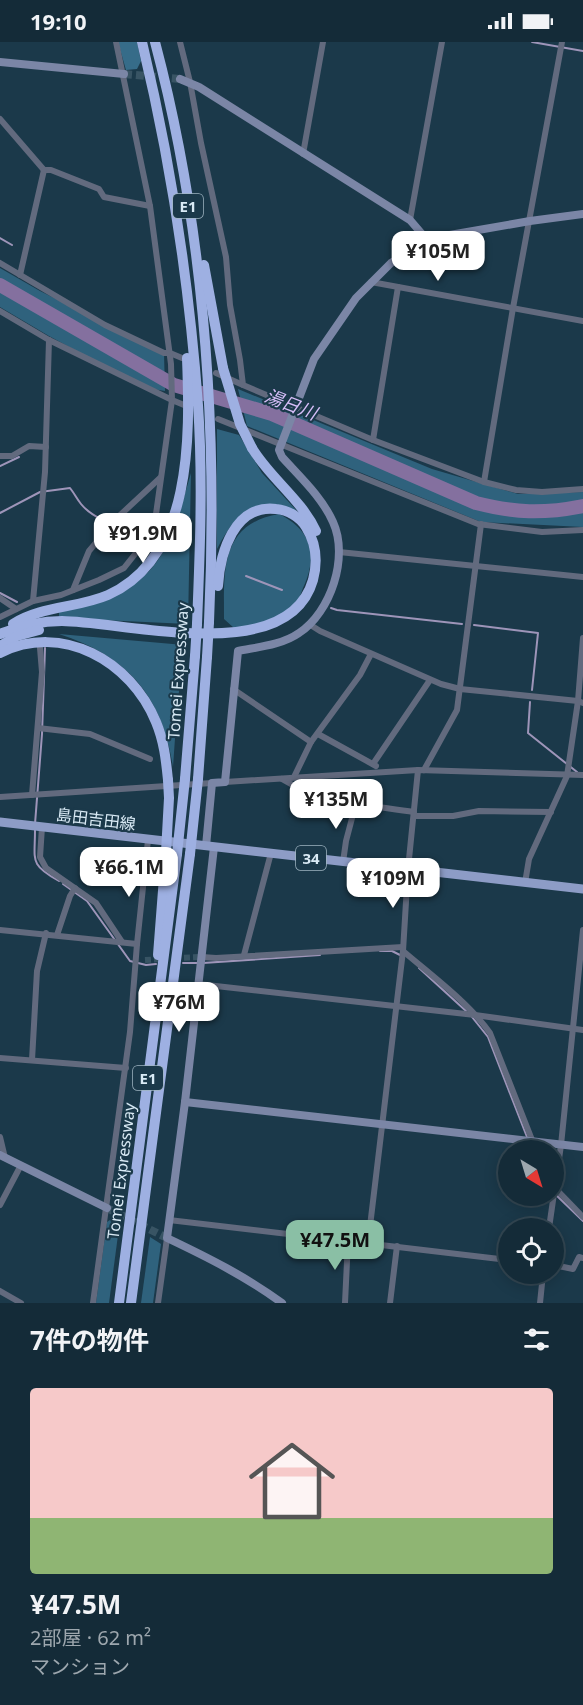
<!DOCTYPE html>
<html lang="ja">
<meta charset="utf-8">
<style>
:root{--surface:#142b38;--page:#213743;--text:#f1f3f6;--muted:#9da7ae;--line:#334753;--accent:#8abfa5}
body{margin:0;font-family:"Noto Sans","Noto Sans JP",sans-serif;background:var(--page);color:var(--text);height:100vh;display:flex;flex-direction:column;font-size:22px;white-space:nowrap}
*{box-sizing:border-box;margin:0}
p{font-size:20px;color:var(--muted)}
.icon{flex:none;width:33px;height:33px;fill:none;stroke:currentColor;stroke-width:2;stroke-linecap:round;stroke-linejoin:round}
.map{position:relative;height:1261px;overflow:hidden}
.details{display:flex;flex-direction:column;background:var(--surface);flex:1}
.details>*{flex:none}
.needle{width:39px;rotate:142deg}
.buttons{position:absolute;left:498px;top:1098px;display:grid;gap:12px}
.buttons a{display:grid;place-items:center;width:66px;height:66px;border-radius:50%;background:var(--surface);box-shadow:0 3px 15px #0003,0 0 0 2px var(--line);font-size:30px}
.price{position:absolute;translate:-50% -51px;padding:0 14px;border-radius:12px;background:#fff;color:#222;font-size:20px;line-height:39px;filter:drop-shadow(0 2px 3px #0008)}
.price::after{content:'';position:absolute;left:50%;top:36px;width:18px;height:14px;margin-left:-9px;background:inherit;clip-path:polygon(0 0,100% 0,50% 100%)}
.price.on{background:var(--accent);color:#111}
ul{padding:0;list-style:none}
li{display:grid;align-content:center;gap:12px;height:318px;padding:0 30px}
li span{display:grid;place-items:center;height:186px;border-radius:6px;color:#555}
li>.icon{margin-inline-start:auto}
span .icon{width:108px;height:108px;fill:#fffc;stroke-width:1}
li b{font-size:26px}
h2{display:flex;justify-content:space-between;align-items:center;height:72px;padding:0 30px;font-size:26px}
.status{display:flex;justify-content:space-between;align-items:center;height:42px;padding:0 30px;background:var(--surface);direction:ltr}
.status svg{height:16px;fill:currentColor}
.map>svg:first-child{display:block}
.green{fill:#2f627d}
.forest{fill:#366c89}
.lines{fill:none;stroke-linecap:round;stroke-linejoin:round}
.stream{stroke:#9e95b9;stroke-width:2}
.river{stroke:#84709f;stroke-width:14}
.street-tunnel{stroke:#385464;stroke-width:6;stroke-dasharray:6 3;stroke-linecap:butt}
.secondary-tunnel{stroke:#385464;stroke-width:8;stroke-dasharray:8 4;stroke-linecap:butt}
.street{stroke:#626a7e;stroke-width:6}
.secondary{stroke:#7b86a6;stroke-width:8}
.primary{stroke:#8d9cc6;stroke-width:9}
.highway{stroke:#9eb0e2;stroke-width:10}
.highway-bridge{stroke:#9eb0e2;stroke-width:10}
.labels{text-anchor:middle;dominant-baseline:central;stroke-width:4.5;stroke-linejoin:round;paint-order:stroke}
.shield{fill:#1b394a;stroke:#a0b5c2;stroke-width:1.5}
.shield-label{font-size:15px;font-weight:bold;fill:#d9eaf5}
.street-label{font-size:16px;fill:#d9eaf5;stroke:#1b394a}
.water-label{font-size:18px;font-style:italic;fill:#d6bef8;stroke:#1b394a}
</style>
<div class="status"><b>19:10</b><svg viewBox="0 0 49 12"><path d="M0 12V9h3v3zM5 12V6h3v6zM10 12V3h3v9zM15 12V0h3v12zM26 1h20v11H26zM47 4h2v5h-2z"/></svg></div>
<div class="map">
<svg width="583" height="1261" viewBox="0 0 583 1261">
<rect width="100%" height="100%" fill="#1b394a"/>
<g class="green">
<path d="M0,226L40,249L164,311L165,349L146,346L49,294L0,265Z"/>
<path d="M238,347L432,427L518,452L583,450V485L481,480L247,384Z"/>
<path d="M217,387L239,393L262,431L297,469C255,453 236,470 217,507Z"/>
<path d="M191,431L188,582L59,576V570C81,562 113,554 133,542C170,520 179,470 191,431Z"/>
<path d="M279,472C312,488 318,514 303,546C301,551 299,559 294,562C274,580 260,583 234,586L224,577C224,529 220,482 279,472Z"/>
<path d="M59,592L184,603L177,668L173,725C162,653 127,614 59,592Z"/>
<path d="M113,1176L120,1178L109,1261H96L107,1180Z"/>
<path d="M150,1195L161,1202L153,1261H141Z"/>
</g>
<path class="forest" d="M118,0H137L141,19L137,27L126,28Z"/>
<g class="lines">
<g class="stream">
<path d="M532,0L583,9"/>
<path d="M0,196L12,203"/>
<path d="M0,424L19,415"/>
<path d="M0,471L40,450L70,446C74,451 77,457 81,462C95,479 121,485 141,492"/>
<path d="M246,534L282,548"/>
<path d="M0,551L17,560"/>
<path d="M331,566L337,568L462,582"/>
<path d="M474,583L538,591L532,648"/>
<path d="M530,660L528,691L577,730"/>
<path d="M35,782L42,692L45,606"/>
<path d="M35,788C35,819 29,822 59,839"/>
<path d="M63,842L87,859L130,919L146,923L156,922"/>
<path d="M380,909H392L400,913"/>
<path d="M183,921H197"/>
<path d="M203,921L320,913"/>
<path d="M419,926L466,969"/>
<path d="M472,975L488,995L527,1095"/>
<path d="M555,1152L583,1179"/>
</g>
<path class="river" d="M0,243L174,343L272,372L476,461C516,471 542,472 583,464"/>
<g class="street-tunnel">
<path d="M175,916L202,915"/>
<path d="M145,918L162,917"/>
</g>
<g class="secondary-tunnel">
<path d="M124,32L180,37"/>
<path d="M107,1166L167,1196"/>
</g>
<g class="street">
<path d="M180,0L190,40L201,101L226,215L230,263L240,318L243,343L373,398L484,440L516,448L542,450L583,447"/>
<path d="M0,77L44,128H51L99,147L104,155L150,164"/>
<path d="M303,112L323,0"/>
<path d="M410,178L442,0"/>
<path d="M0,221L105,283L164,311H170L182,316"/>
<path d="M20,233L44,128"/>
<path d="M371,240L583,279"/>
<path d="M0,269L49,298L172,358L171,322L150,164L116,0"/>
<path d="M216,331L243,343"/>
<path d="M218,377L478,482L542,490L583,488"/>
<path d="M373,398L398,245"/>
<path d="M0,414H12L29,404L46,405"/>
<path d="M484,440L513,266L562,0"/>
<path d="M339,510L583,535"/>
<path d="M73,548L89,509L117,476L160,436"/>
<path d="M0,556L16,567"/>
<path d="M33,559L45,430L49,298"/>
<path d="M0,575L33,559L61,553L99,538L124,526L143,502L156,472L172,358L184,363"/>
<path d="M309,582L320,589L441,642L460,647L578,659L583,661"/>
<path d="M233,647L311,700"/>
<path d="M38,686L90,692L150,717"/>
<path d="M318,692L376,724"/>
<path d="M373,722L430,638"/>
<path d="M424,728L457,668L481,482"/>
<path d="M294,735L311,700L360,633L371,612"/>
<path d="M282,737C320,761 370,763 414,770"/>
<path d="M225,740L418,728L583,733"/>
<path d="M32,753L42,630L40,606"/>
<path d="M0,755L212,741"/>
<path d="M414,774H453L479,769L551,770"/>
<path d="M42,785L40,815L46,826L96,861L122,900"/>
<path d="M343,820L346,799L356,761"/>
<path d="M525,841L529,817L567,734L578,659L583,596"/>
<path d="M0,888L137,902"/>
<path d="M57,893L70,854L75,846"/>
<path d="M403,909C431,933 469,961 490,991L536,1108"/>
<path d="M244,913L271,811"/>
<path d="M202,915L216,916L403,905"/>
<path d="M198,942L475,973L583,988"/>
<path d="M0,1016L126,1026"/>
<path d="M32,1018L37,929L46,891"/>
<path d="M0,1095L5,1116"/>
<path d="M554,1145L583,1175"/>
<path d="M0,1163L20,1125"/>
<path d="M169,1178L508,1218"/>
<path d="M549,1186L561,1103L583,888"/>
<path d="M368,1201L403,909L408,827L418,728"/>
<path d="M554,1223L573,1227L579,1215L583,1216"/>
<path d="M0,1249L21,1261"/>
<path d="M93,1261L130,990L137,902L148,798"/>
<path d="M158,1261L167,1196"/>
<path d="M345,1261L348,1199"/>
<path d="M390,1261L397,1204"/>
<path d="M540,1261L543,1232"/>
</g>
<g class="secondary">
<path d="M0,20L124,32"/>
<path d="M180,37L199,45L410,178L428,199"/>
<path d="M206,804L212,741L225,740L238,609C258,605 282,603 299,591C331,570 349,515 333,480C322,455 300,435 282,415L279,408L314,317L356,256L391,221L428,199L444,194L530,179L583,172"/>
<path d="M214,805L185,1060L167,1196C207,1215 245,1234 282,1261"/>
<path d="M185,1060L583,1105"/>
<path d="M0,1113L107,1166"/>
</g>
<path class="primary" d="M0,780L583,847"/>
<g class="highway">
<path d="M142,0C171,120 189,240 198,363C203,436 200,509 197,582"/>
<path d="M155,0C205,189 218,386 209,580"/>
<path d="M204,223L223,326"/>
<path d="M252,406C270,436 301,457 316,489"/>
<path d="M13,582C41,564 78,566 108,553C193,515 190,394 187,316"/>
<path d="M0,592C20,584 41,579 62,579C129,580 288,625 313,538C318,519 316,501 306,485C300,475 288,468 276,467C234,462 220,511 218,544"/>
<path d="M0,604L17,594L39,588"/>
<path d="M0,611C62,580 131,619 156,680C164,699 166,718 168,738"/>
<path d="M185,737L195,614"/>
<path d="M198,737L207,615"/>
<path d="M158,913L166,810"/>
<path d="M119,1261L177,812"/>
<path d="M131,1261L190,812"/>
</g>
<g class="highway-bridge">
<path d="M223,326L240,382L252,406"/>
<path d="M195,614L197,582"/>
<path d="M207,615L209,580"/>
<path d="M166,810L169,756L168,738"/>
<path d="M177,812L185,737"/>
<path d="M190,812L198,737"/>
</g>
</g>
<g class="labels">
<g class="shield">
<rect x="173" y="152" width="30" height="24" rx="4.5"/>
<rect x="296" y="804" width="30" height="24" rx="4.5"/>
<rect x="133" y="1024" width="30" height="24" rx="4.5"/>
</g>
<g class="shield-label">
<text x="188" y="164">E1</text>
<text x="311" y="816">34</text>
<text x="148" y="1036">E1</text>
</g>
<g class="street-label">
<text transform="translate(178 629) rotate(-86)">Tomei Expressway</text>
<text transform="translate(96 777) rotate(7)">島田吉田線</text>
<text transform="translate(121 1129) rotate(-83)">Tomei Expressway</text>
</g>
<g class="water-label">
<text transform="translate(291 362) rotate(21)">湯日川</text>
</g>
</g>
</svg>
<div class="buttons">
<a><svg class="needle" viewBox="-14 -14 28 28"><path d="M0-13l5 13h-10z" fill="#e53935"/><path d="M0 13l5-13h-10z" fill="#9da7ae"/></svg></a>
<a><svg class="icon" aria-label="locate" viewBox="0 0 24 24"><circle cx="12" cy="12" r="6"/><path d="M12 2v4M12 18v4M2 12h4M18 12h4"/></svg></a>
</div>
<b class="price" style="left:438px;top:240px">¥105M</b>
<b class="price" style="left:143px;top:522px">¥91.9M</b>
<b class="price" style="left:336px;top:788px">¥135M</b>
<b class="price" style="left:129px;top:856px">¥66.1M</b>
<b class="price" style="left:393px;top:867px">¥109M</b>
<b class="price" style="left:179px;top:991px">¥76M</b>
<b class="price on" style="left:335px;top:1229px">¥47.5M</b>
</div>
<section class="details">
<h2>7件の物件<svg class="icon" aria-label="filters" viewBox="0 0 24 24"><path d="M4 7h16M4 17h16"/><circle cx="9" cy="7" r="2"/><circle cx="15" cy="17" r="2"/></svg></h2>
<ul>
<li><span style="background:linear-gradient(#f6c9c9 70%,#8fb573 0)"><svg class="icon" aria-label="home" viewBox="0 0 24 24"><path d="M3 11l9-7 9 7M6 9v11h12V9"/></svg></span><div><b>¥47.5M</b><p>2部屋 · 62 m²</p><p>マンション</p></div></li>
</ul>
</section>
